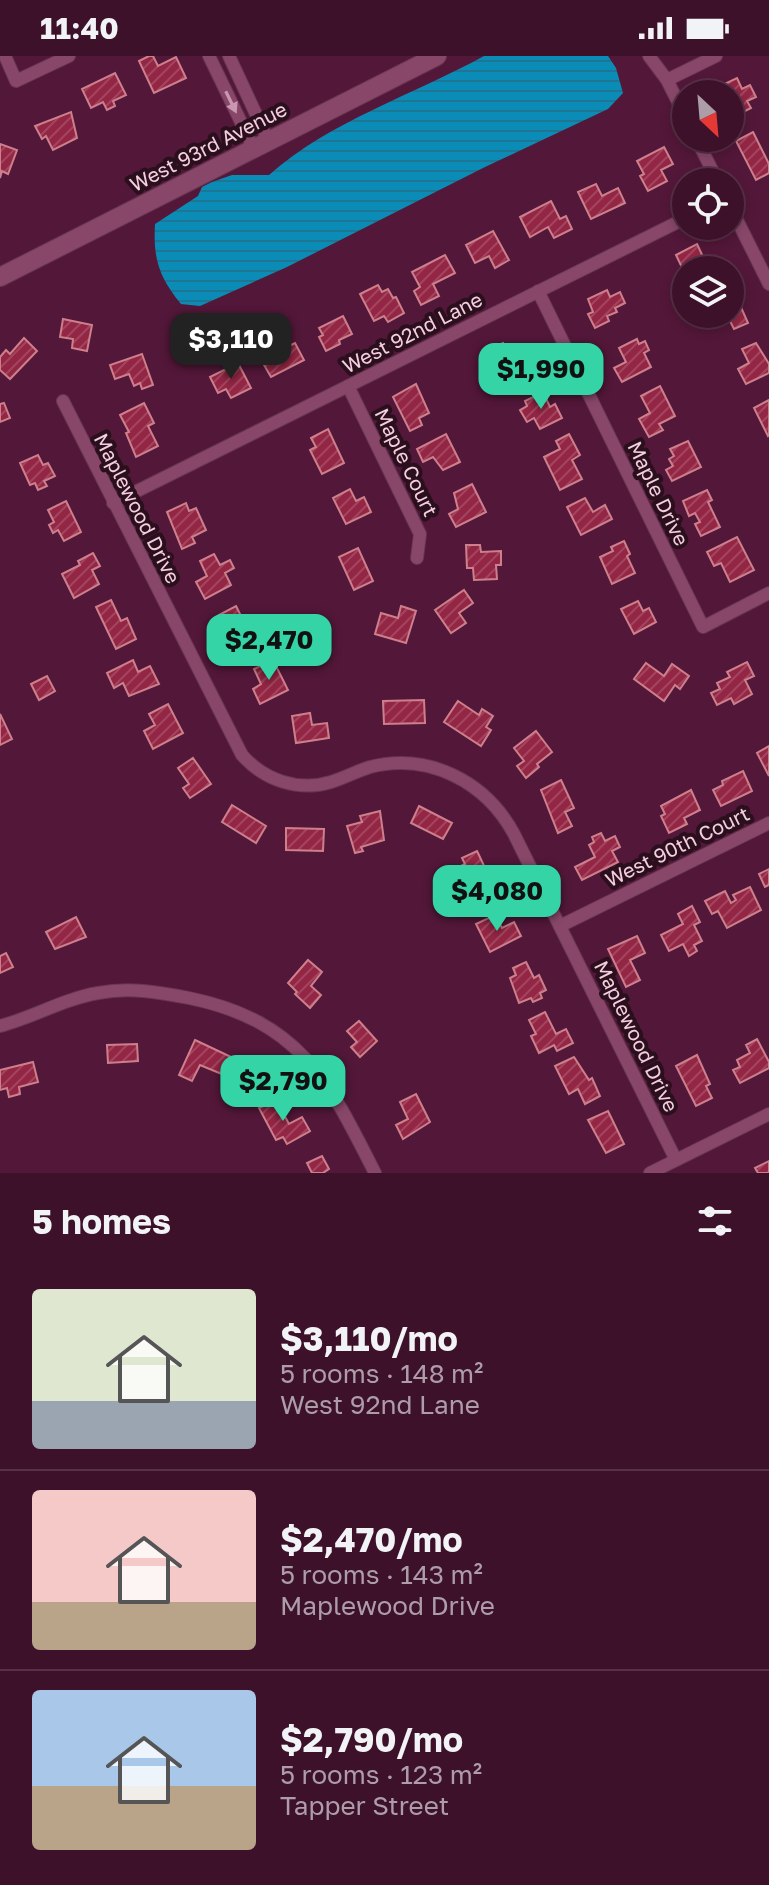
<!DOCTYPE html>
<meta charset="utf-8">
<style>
:root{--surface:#3e112b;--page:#451a33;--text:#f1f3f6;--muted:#ad9da9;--line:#573147;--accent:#35d4a7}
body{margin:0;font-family:"Golos Text",sans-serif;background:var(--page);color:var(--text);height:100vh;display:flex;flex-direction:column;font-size:30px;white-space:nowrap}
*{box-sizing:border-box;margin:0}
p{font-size:26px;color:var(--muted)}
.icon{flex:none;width:44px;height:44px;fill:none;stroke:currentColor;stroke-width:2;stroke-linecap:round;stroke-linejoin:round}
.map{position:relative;height:1117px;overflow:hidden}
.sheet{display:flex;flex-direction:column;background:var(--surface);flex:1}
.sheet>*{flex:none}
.needle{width:52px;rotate:154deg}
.buttons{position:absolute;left:672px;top:24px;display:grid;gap:16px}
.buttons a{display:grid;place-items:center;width:72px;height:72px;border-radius:50%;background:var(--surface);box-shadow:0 4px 12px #0003,0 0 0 2px var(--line);font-size:40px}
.price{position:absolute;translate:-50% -68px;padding:0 18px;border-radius:16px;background:var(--accent);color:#111;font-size:26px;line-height:52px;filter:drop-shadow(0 2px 4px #0008)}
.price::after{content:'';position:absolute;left:50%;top:48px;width:24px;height:18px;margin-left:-12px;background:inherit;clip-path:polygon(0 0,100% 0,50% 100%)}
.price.active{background:#222;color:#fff}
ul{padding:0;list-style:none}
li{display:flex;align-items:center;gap:24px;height:200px;padding:0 32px}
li+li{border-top:2px solid var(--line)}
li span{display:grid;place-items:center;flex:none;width:224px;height:160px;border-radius:8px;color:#555}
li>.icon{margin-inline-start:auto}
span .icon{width:96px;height:96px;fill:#fffc;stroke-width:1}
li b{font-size:34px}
h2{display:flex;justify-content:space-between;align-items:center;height:96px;padding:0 32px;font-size:34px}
.status{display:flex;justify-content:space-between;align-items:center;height:56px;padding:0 40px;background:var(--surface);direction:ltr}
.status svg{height:22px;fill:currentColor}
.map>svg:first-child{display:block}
.water{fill:url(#water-rules)}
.building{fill:url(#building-hatch);stroke:#cd7f8c;stroke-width:2}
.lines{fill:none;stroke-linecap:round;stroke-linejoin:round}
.street-casing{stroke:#683652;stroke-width:14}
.secondary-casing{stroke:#683652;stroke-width:20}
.street{stroke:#884769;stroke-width:12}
.secondary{stroke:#884769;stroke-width:18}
.oneway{fill:#c998b0}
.labels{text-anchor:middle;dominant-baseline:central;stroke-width:8;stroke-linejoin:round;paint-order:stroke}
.street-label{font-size:20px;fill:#f5cee0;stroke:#2a0f1d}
</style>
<div class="status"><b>11:40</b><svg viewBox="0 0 49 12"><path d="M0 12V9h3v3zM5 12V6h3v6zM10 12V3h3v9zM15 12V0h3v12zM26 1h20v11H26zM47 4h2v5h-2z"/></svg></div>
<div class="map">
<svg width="769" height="1117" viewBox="0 0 769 1117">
<defs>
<pattern id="water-rules" width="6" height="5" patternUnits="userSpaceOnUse" patternTransform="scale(2)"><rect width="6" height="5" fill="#0b8cb6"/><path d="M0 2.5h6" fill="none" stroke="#1e7594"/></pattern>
<pattern id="building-hatch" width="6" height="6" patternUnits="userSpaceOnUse" patternTransform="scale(2)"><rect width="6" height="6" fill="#932644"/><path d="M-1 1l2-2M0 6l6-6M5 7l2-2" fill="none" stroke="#a3445f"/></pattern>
</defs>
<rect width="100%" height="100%" fill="#531739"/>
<path class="water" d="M484,0H608L616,12L623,37L608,53L485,111L287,211L200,250L181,248C159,221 153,203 155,168L198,140L202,131L212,126L232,119H269C330,65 413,39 484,0Z"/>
<g class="building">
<path d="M149,0H153L158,10L176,1L186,22L154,37L139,5Z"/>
<path d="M115,17L126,39L113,45L115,50L107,54L103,46L91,52L82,33Z"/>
<path d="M737,22L742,33L750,29L756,41L747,45L751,52L741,57L744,62L730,69V38H719L716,32Z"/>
<path d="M71,56L77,82L53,94L46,80L42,83L35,70Z"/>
<path d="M753,76L769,108V117L756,124L736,85Z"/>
<path d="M0,88L17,94L8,118L2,115L0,122Z"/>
<path d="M664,91L673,108L661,114L667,125L648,135L640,120L644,118L637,105Z"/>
<path d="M596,128L602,140L618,132L625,147L591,163L578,136Z"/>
<path d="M551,145L560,163L566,160L572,173L554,182L548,171L530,181L520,161Z"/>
<path d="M493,175L509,204L495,212L489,200L475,207L466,189Z"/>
<path d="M697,188L705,205L715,200L722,214H686V220L676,199Z"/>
<path d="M445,199L455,217L433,228L439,240L421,249L414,235L420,231L412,216Z"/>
<path d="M378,229L382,236L388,233L393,242L396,241L404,257L388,266L384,260L374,265L360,238Z"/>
<path d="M732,231L748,267L734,273L727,259L721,262L719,258H730Z"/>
<path d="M607,234L610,241L620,236L625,247L615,252L617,256L607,260L609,265L595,272L588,258L593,256L588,243Z"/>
<path d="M343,260L352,278L339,284L340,288L326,295L319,281L323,279L319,272Z"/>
<path d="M63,263L92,269L87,295L72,292L73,283L60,281Z"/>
<path d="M24,282L37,295L10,323L0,314V301L6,294L10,298Z"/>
<path d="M637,283L639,288L645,285L649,294L644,297L651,311L622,326L614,312L626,306L619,292Z"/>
<path d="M286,284L289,290L295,287L304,304L271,321L264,309L270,306L266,298Z"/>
<path d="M503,287L511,303L529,295L536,311L498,328L483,296Z"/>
<path d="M756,287L769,308V317L746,328L738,313L749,307L742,293Z"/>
<path d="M142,298L153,329L142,333L140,327L134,330L129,318L115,323L110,309Z"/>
<path d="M238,307L251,332L231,342L226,333L218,337L210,321Z"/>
<path d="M416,328L429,357L419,362L422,369L410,375L393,341Z"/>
<path d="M660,330L675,360L659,368L663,374L649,381L639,363L650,357L641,340Z"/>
<path d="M543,336L550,351L555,348L562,362L540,373L534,362L527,366L520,354L527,350L525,345Z"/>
<path d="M769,344V379L768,380L754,352Z"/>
<path d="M4,347L10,362L0,366V348Z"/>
<path d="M144,347L154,367L148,370L158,390L136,401L126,377L129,376L120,359Z"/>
<path d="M328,373L344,407L322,418L310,394L316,391L311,382Z"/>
<path d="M446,378L460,406L443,414L433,401L423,406L417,393Z"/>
<path d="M569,378L580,399L572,404L582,423L560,434L544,401L560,393L556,385Z"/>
<path d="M688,385L701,411L672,425L666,414L673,410L669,403L674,400L670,393Z"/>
<path d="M38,399L43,409L48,407L55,420L44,425L47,430L38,434L35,427L30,429L20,407Z"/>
<path d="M472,428L486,456L456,471L449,458L458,453L454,437Z"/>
<path d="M350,433L356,445L364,441L371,456L346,468L333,442Z"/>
<path d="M707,434L712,444L708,446L720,471L701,480L695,468L700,466L695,457L689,460L683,445Z"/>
<path d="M585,442L593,456L605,449L612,463L581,479L567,451Z"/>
<path d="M66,445L81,476L64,485L58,474L53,477L49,469L54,466L48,454Z"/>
<path d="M186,447L189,455L196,452L206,474L192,481L195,487L182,493L167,456Z"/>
<path d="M737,481L754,514L730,526L721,507L714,510L707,496Z"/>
<path d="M624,485L630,498L627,500L635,517L612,528L600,501L613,495L611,491Z"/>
<path d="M466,489H480L481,496L501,495V509H496L497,523L474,524L473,512H467Z"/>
<path d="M358,492L373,525L354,534L339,501Z"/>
<path d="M93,497L100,510L92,514L99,528L74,542L62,518L80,509L78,505Z"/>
<path d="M214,498L220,509L230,504L234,512L225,517L231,529L205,543L196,526L207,520L200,505Z"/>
<path d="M464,534L473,547L459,557L466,567L451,577L435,554Z"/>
<path d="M111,544L121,565L127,562L136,583L116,593L96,551Z"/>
<path d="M638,545L643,555L649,552L656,566L634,578L621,553Z"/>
<path d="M236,550L252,582L232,592L221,571L224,569L219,559Z"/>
<path d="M401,550L416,555L406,587L375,578L381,557L398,562Z"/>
<path d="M133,604L138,616L150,610L159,628L129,640L123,627L114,632L107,617Z"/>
<path d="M273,604L288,634L260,648L253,633L261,628L254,613Z"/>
<path d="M747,606L754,620L745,624L752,638L734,648L731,642L717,649L711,637L720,633L717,627L730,621L727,616Z"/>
<path d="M646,607L664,620L672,608L689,620L680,633L675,629L664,645L634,623Z"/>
<path d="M47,620L55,635L39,644L31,628Z"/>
<path d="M424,644L425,667L384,668L383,645Z"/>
<path d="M458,645L479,659L482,653L493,660L486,671L491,674L481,690L444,666Z"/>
<path d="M168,648L183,677L153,693L144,675L155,669L149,658Z"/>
<path d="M310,657L312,669L327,667L329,682L296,687L292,660Z"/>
<path d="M0,658L12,683L0,689Z"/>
<path d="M536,675L552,696L537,708L539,711L526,722L517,710L524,705L514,692Z"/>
<path d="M769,690V720L757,697Z"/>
<path d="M193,702L211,728L190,742L183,732L189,728L178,712Z"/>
<path d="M743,715L752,735L721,750L713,734L723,729L722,725Z"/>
<path d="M561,724L574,752L565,756L572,770L558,777L541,734Z"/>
<path d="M691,734L700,754L684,762L687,768L669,777L661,760L665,758L661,750Z"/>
<path d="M232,749L266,770L256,787L222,766Z"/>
<path d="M419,750L452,767L443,783L411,767Z"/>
<path d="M380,755L384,784L361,791L363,795L355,797L347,770L362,766L360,760Z"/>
<path d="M286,772L324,773L323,795L286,794Z"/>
<path d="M601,777L605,785L615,780L620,791L612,795L618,806L582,824L575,811L595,801L589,789L594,786L592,781Z"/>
<path d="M477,795L487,816L479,820L488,838L465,849L449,816L465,808L462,802Z"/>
<path d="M769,813V829L765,831L759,818Z"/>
<path d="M750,831L761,854L727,872L718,855L712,858L705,845L725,835L731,847L736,844L733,839Z"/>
<path d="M692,850L700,866L694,869L702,885L694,889L697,895L689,900L683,888L669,895L661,879L683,868L678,858Z"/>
<path d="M495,859L502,872L514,866L521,880L490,896L476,868Z"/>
<path d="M76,861L86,881L55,893L46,876Z"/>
<path d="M637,880L645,897L630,904L640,924L626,931L608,893Z"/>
<path d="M6,897L13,911L0,917V900Z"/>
<path d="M308,904L322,916L311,930L321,939L310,952L295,938L297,936L288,927Z"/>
<path d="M526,906L534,922L539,919L546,934L540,937L542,942L533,946L531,942L519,947L510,922L516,919L513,912Z"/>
<path d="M545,956L556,978L566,973L573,987L557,995L554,989L539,997L531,980L536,978L529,964Z"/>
<path d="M359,965L377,985L360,1001L351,991L357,986L347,975Z"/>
<path d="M757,983L769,1006V1012L740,1027L733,1014L740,1011L737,1004L750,997L746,989Z"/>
<path d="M195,984L246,1008L240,1022L226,1015L224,1019L200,1009L192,1025L179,1019Z"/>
<path d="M137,988L138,1005L108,1007L107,989Z"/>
<path d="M697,999L710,1028L706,1030L712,1042L696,1050L676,1010Z"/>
<path d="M574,1001L589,1024L592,1022L600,1040L585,1048L578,1033L569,1038L555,1010Z"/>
<path d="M33,1006L38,1026L19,1031L20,1038L9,1041L7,1032L0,1034V1014Z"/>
<path d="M416,1038L430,1066L403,1083L396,1069L408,1063L400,1046Z"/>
<path d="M276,1044L289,1068L302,1061L310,1075L287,1088L283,1081L276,1084L259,1052Z"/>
<path d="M608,1055L624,1088L606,1097L588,1064Z"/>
<path d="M322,1100L329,1113L323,1117H312L307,1107Z"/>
<path d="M769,1105V1117H758L755,1112Z"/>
</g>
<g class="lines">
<defs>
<g id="street">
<path d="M5,0L16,25L69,0"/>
<path d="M209,0L253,91"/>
<path d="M229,0L268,84"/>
<path d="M649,0L667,24L686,62"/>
<path d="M667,24L716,0"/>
<path d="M696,82L718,126"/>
<path d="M730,150L769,228"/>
<path d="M538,235L703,571L769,537"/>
<path d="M348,330L420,478L417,502"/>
<path d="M63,345L242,699C264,724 298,736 331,726C344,722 357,715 370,711C429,696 486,726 514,778L676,1104"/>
<path d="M113,447L686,162"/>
<path d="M560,870L769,767"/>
<path d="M0,970C34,961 63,943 98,937C129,931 158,936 189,942C300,965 328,1024 375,1117"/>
<path d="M650,1117L769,1058"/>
</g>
<path id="secondary" d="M0,221L437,0"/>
</defs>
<use href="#street" class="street-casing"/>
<use href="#secondary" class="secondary-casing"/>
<use href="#street" class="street"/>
<use href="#secondary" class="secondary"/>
</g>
<defs><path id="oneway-solid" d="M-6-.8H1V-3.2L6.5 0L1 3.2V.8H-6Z" transform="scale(2)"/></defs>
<use class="oneway" href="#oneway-solid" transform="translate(231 46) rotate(64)"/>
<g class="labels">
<g class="street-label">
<text transform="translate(208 90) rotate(-27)">West 93rd Avenue</text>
<text transform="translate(412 276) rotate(-27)">West 92nd Lane</text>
<text transform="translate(407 406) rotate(64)">Maple Court</text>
<text transform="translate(659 437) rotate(64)">Maple Drive</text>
<text transform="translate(138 452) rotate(63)">Maplewood Drive</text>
<text transform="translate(677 790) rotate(-26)">West 90th Court</text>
<text transform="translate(637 980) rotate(64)">Maplewood Drive</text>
</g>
</g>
</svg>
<div class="buttons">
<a><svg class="needle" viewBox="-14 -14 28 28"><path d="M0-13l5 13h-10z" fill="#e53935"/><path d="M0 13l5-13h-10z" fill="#ad9da9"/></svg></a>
<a><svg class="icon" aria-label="locate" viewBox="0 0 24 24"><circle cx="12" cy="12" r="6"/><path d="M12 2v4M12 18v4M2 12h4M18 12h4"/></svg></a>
<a><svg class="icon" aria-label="layers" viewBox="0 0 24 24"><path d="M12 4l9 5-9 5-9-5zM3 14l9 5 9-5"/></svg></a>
</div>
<b class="price active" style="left:231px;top:325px">$3,110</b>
<b class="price" style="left:541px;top:355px">$1,990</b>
<b class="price" style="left:269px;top:626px">$2,470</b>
<b class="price" style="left:497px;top:877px">$4,080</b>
<b class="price" style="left:283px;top:1067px">$2,790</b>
</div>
<section class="sheet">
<h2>5 homes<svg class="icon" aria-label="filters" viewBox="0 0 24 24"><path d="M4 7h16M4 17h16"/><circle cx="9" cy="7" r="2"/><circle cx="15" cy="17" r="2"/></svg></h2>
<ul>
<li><span style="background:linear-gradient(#dfe7d0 70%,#9aa5b1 0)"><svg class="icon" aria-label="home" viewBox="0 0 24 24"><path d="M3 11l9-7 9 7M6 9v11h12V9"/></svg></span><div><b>$3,110/mo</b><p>5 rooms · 148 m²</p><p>West 92nd Lane</p></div></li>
<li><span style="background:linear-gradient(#f6c9c9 70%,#b9a48a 0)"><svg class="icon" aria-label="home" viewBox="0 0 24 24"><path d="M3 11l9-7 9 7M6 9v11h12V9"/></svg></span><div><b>$2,470/mo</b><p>5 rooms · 143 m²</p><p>Maplewood Drive</p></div></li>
<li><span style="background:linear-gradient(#a9c7e8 60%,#b9a48a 0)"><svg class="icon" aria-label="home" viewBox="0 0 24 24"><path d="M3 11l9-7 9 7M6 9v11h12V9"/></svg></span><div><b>$2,790/mo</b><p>5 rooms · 123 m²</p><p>Tapper Street</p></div></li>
</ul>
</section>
